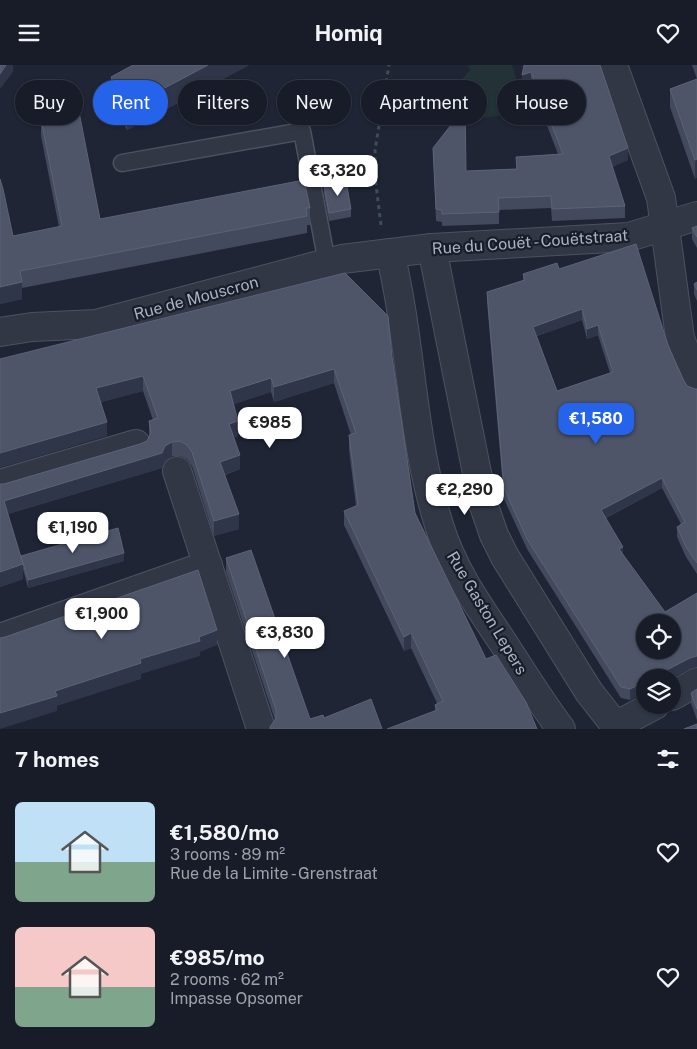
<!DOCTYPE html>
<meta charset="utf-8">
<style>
:root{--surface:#171c28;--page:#242934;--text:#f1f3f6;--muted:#9ea1a8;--line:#363a45;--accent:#2563eb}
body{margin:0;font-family:"Public Sans",sans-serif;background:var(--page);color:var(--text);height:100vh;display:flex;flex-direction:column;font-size:19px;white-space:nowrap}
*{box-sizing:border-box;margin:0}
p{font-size:16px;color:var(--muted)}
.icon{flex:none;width:28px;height:28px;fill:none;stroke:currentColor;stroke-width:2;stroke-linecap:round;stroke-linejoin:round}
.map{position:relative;height:664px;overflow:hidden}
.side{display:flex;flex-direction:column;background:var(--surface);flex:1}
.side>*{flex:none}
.hud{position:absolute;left:15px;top:15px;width:668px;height:45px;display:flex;gap:10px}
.tools{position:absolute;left:636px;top:549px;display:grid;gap:10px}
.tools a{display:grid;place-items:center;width:45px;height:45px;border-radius:50%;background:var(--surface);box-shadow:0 1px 4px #0004,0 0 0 1px var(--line);font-size:25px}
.price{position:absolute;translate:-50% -42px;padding:0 11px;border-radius:10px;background:#fff;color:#222;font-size:16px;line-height:32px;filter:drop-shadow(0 1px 2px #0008)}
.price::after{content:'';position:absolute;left:50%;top:30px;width:15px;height:11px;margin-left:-8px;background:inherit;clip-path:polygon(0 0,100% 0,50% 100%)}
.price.on{background:var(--accent);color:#fff}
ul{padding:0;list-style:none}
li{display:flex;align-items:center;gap:15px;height:125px;padding:0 15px}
li span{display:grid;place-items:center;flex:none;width:140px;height:100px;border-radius:8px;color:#555}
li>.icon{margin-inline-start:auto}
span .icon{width:60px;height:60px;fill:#fffc;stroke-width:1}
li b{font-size:21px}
h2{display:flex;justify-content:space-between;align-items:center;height:60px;padding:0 15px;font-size:21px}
.chip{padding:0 18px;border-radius:22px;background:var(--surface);box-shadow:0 1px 4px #0004,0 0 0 1px var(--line);font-size:18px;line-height:45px}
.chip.on{background:var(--accent);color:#fff}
header{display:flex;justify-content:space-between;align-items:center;height:65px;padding:0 15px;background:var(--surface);font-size:22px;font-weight:700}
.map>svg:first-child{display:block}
.green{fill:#223237}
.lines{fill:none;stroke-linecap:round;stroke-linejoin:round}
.lane-casing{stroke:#4d5261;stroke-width:19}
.street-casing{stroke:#4d5261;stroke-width:30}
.path{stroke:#3e4e54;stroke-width:3;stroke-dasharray:4 4;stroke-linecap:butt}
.lane{stroke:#323746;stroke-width:16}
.street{stroke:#323746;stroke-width:28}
.wall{fill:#434a5e;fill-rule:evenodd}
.shaded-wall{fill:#303649}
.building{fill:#4e5569;stroke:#5d6377;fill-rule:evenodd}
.labels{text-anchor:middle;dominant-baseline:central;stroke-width:4.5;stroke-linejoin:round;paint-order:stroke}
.street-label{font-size:16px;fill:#acb1c3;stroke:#181d2a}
</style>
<header><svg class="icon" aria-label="menu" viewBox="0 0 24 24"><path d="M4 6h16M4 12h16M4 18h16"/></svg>Homiq<svg class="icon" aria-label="heart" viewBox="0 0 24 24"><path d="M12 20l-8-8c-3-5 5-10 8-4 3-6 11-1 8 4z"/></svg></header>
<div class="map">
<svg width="697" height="664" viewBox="0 0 697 664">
<rect width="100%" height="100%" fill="#1f2535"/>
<path class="green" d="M467,0H512L527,47L452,57L428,53L470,5Z"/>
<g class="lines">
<defs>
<path id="lane" d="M122,98L302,66L327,198"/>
<g id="street">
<path d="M613,0L661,133L680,273L697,319"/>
<path d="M432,183L483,438L494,470L505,492L589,627L618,664"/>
<path d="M390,188C412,278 411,374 440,463C453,505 478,540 502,576C521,605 540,636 561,664"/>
<path d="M0,267L32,262L96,259L342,194L432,183L629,172L697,151"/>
<path d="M177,406L261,664"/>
<path d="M0,419L136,379"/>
<path d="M0,573L208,500"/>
<path d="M672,631L697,617"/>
<path d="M615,661L655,640"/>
</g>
</defs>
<use href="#lane" class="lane-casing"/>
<use href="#street" class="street-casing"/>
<path class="path" d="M381,160L376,120L375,85L389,0"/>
<use href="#lane" class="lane"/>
<use href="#street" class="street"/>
</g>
<g class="wall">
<path d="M133,0H249L127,65L111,33V12Z"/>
<path d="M524,0L628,95L612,102L625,141V153L552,156L551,143L499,145V159L442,161V157L436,156L433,83L466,106L516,104V92L558,89L531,19L522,22Z"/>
<path d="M692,0H697V112L695,114L670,42V24L697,14Z"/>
<path d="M41,54L100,154L310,143V160H307V168L22,223V234L0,239V114L13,171L59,162L41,71Z"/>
<path d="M324,121L351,144V152L329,156L324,129Z"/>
<path d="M697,161V183L692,174V163Z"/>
<path d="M559,204L668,280L683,314L687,321L695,324H697V509L686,492L677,472V462L681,459L662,423L606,453L623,489L690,603L630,635L621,633L527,484L504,434L487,237V227L523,215V209ZM582,255L587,274L598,270L610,308L557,326L537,271Z"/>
<path d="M697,217V236L694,229V219Z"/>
<path d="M392,292L415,448L486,594L526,637L435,646V640L437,638L411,583L404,586L344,460V446L356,441L349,385V370H351L334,318L274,337L271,327L234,339L238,371L233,372L240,404L225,410L239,464L214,471L192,401L187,394L180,391H172L165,396L162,403L8,449L21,494V491L124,496L28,523L23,504V514L0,522V419H4L140,379L147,376L149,372V356L153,355L143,326L101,337L107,371L0,294Z"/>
<path d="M226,493L310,654L324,653L382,664L275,655L226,507Z"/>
<path d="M697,624V655L691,638V628Z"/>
</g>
<g class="shaded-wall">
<path d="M6,0H13V7L0,24V9Z"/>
<path d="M208,0H249L127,65V43Z"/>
<path d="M531,7V19L522,22V10Z"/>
<path d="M628,83V95L609,103V91Z"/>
<path d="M697,94V112L695,114V95Z"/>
<path d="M22,217V234L0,239V222Z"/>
<path d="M582,244V255L533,272V262Z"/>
<path d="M598,260V270L587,274V264Z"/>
<path d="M334,304V318L274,337V322Z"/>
<path d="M143,311V326L96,338V323Z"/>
<path d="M271,313V327L230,340V326Z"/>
<path d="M238,356V371L229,374V359Z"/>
<path d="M107,357V371L0,403V388Z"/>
<path d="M172,377V391L165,396L162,403L4,450V436L165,381Z"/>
<path d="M240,390V404L220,411V397Z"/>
<path d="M662,413V423L601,455V445Z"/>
<path d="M239,449V464L214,471V456Z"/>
<path d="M623,482V492L619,484Z"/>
<path d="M124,488V496L28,523V515Z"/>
<path d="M23,499V514L0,522V507Z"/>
<path d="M217,565V580L200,587V591L141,609V614L57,641V646L0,664V648L55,626Z"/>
<path d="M411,568V583L404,586V572Z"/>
<path d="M697,591V602L690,603L672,612H653L690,593Z"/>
<path d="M645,617V627L630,635V624Z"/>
</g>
<g class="building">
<path d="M0,0H6L0,9Z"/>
<path d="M133,0H208L127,43L111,12Z"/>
<path d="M524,0H600L628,83L609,91L625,141L552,144L551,131L498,133L499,147L442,149V145L436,144L433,83L465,42L466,106L517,104L516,92L563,89L531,7L522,10Z"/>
<path d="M697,14V94L695,95L670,24Z"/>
<path d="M79,47L100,154L304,115L310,143H306L307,151L20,206L22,217L0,222V114L3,124L13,171L62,161L41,54Z"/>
<path d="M346,116L351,144L329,148L324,121Z"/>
<path d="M697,161V172L692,163Z"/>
<path d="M636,179L668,280L683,314L687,321L695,324H697V498L686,482L677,462L685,457L662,413L601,445L623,482L619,484L665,547L697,528V591L690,593L653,612H645V617L630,624L621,622L527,474L504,423L487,227L525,215L523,209L557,198L559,204ZM582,244L587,264L598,260L613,307L557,326L533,262ZM645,558H672V585H645Z"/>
<path d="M345,208L388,251L392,292L415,448L486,594L496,590L526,637L537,664H387L437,645L435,640L443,636L411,568L404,572L344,446L358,440L349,370L356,368L334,304L274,322L271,313L230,326L238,356L229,359L240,390L220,397L239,449L214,456L192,387L187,380L180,376L172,377L165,381L162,388L4,436L23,499L0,507V419H4L140,379L147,376L151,368L149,356L158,353L143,311L96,323L107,357L0,388V294Z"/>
<path d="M697,217V225L694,219Z"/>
<path d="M118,463L124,488L28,515L21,491Z"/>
<path d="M251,485L310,654L323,650L324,653L371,634L382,664H270V662L276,653V645L226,493Z"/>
<path d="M198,505L217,565L199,572L200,576L140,594L141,598L55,626L57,631L0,648V573L5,572Z"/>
<path d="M697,624V644L691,628Z"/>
<path d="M697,659V664H684Z"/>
</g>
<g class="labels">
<g class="street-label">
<text transform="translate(530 177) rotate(-4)">Rue du Couët - Couëtstraat</text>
<text transform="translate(196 233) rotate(-15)">Rue de Mouscron</text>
<text transform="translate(487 548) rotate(59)">Rue Gaston Lepers</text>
</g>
</g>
</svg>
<div class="tools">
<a><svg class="icon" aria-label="locate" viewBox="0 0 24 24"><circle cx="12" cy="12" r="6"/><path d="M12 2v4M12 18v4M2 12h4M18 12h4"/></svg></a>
<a><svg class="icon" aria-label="layers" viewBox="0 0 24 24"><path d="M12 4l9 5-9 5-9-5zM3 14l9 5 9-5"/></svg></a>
</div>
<b class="price" style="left:338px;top:132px">€3,320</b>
<b class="price on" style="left:596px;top:380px">€1,580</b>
<b class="price" style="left:270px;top:384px">€985</b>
<b class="price" style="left:465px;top:451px">€2,290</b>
<b class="price" style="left:73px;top:489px">€1,190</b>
<b class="price" style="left:102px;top:575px">€1,900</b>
<b class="price" style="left:285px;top:594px">€3,830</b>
<div class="hud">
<a class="chip">Buy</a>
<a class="chip on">Rent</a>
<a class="chip">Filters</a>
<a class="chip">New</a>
<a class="chip">Apartment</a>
<a class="chip">House</a>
</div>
</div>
<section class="side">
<h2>7 homes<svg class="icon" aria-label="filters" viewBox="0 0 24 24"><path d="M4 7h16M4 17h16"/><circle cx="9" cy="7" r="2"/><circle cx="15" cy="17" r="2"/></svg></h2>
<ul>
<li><span style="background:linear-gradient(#bfe0f5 60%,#7fa58c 0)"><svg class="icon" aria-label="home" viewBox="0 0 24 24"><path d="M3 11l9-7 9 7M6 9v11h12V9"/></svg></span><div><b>€1,580/mo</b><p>3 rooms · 89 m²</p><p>Rue de la Limite - Grenstraat</p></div><svg class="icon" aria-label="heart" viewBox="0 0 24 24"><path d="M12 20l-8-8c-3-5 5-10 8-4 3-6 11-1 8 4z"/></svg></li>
<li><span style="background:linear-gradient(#f6c9c9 60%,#7fa58c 0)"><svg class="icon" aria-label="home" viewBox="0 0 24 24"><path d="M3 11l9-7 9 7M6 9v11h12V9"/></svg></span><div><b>€985/mo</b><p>2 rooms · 62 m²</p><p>Impasse Opsomer</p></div><svg class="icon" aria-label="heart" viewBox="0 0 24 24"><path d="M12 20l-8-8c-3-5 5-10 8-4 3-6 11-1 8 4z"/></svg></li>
</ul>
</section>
